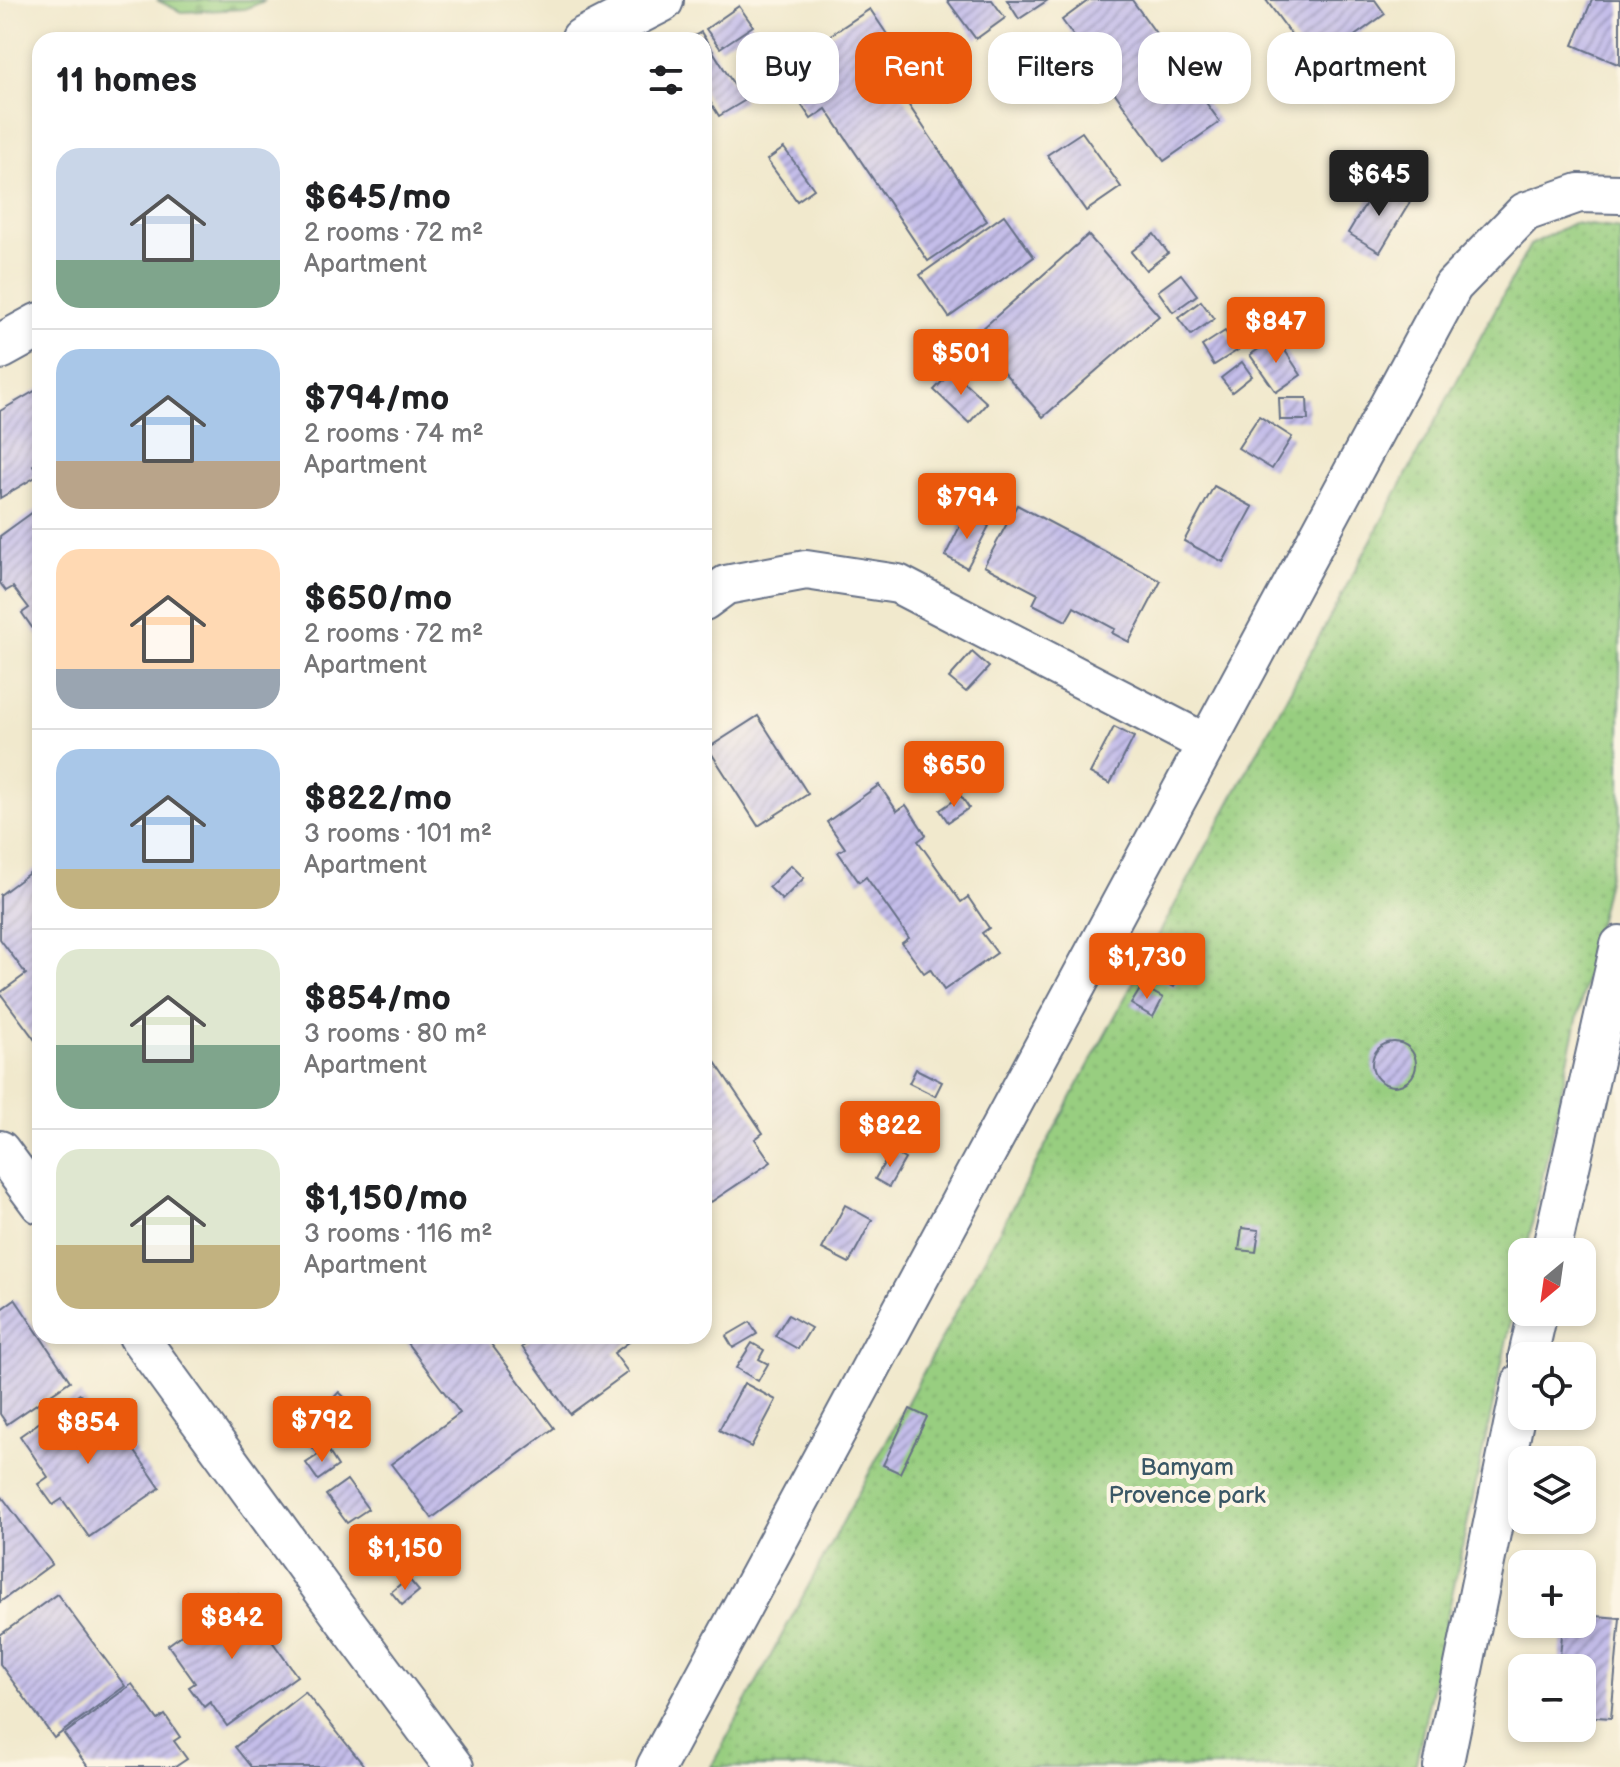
<!DOCTYPE html>
<meta charset="utf-8">
<style>
:root{--surface:#fff;--page:#f6f6f6;--text:#202124;--muted:#757577;--line:#e0e0e0;--accent:#ea580c}
body{margin:0;font-family:"Balsamiq Sans",sans-serif;background:var(--page);color:var(--text);height:100vh;display:flex;flex-direction:column;font-size:30px;white-space:nowrap}
*{box-sizing:border-box;margin:0}
p{font-size:26px;color:var(--muted)}
.icon{flex:none;width:44px;height:44px;fill:none;stroke:currentColor;stroke-width:2;stroke-linecap:round;stroke-linejoin:round}
.map{position:relative;flex:1;overflow:hidden}
.sheet{position:absolute;left:32px;top:32px;width:680px;height:1312px;display:flex;flex-direction:column;background:var(--surface);border-radius:24px;box-shadow:0 4px 12px #0003}
.sheet>*{flex:none}
.guide{position:absolute;left:736px;top:32px;width:760px;height:72px;display:flex;gap:16px}
.needle{width:52px;rotate:209deg}
.fabs{position:absolute;left:1508px;top:1238px;display:grid;gap:16px}
.fabs a{display:grid;place-items:center;width:88px;height:88px;border-radius:16px;background:var(--surface);box-shadow:0 4px 12px #0003;font-size:40px}
.price{position:absolute;translate:-50% -68px;padding:0 18px;border-radius:8px;background:var(--accent);color:#fff;font-size:26px;line-height:52px;filter:drop-shadow(0 2px 4px #0008)}
.price::after{content:'';position:absolute;left:50%;top:48px;width:24px;height:18px;margin-left:-12px;background:inherit;clip-path:polygon(0 0,100% 0,50% 100%)}
.price.current{background:#222;color:#fff}
ul{padding:0;list-style:none}
li{display:flex;align-items:center;gap:24px;height:200px;padding:0 24px}
li+li{border-top:2px solid var(--line)}
li span{display:grid;place-items:center;flex:none;width:224px;height:160px;border-radius:24px;color:#555}
li>.icon{margin-inline-start:auto}
span .icon{width:96px;height:96px;fill:#fffc;stroke-width:1}
li b{font-size:34px}
h2{display:flex;justify-content:space-between;align-items:center;height:96px;padding:0 24px;font-size:34px}
.pill{padding:0 28px;border-radius:24px;background:var(--surface);box-shadow:0 4px 12px #0003;font-size:28px;line-height:72px}
.pill.current{background:var(--accent);color:#fff}
.map>svg:first-child{display:block}
.cemetery{fill:url(#cemetery-stones);stroke:#5a7e6f;stroke-width:2}
.park{fill:url(#park-dots);stroke:#5a7e6f;stroke-width:2}
.building{fill:url(#building-hatch)}
.lines{fill:none;stroke-linecap:round;stroke-linejoin:round}
.minor-casing{stroke:#667085;stroke-width:42}
.tertiary-casing{stroke:#667085;stroke-width:48}
.minor{stroke:#fff;stroke-width:38}
.tertiary{stroke:#fff;stroke-width:44}
.labels{text-anchor:middle;dominant-baseline:central;stroke-width:8;stroke-linejoin:round;paint-order:stroke}
.park-label{font-size:24px;fill:#3a5766;stroke:#fcf5e5}
</style>
<div class="map">
<svg width="1620" height="1767" viewBox="0 0 1620 1767">
<defs>
<pattern id="cemetery-stones" width="16" height="16" patternUnits="userSpaceOnUse" patternTransform="scale(2)"><rect width="16" height="16" fill="#98ce80"/><path d="M2 7V4a2 2 0 0 1 4 0v3zM10 15v-3a2 2 0 0 1 4 0v3z" fill="#82b171"/></pattern>
<pattern id="park-dots" width="8" height="8" patternUnits="userSpaceOnUse" patternTransform="scale(2)"><rect width="8" height="8" fill="#98ce80"/><path d="M2 2h.1M6 6h.1" fill="none" stroke="#82b171" stroke-width="1.8" stroke-linecap="round"/></pattern>
<pattern id="building-hatch" width="6" height="6" patternUnits="userSpaceOnUse" patternTransform="scale(2)"><rect width="6" height="6" fill="#c4bde9"/><path d="M-1 1l2-2M0 6l6-6M5 7l2-2" fill="none" stroke="#9e9ac0"/></pattern>
</defs>
<rect width="100%" height="100%" fill="#fcf5e5"/>
<filter id="ink" filterUnits="userSpaceOnUse"><feTurbulence type="fractalNoise" baseFrequency=".0125" numOctaves="2"/><feDisplacementMap in="SourceGraphic" scale="16" xChannelSelector="R" yChannelSelector="G"/><feConvolveMatrix kernelMatrix="1 2 1 2 8 2 1 2 1" color-interpolation-filters="sRGB"/></filter>
<filter id="wash" filterUnits="userSpaceOnUse"><feTurbulence type="fractalNoise" baseFrequency=".006" numOctaves="4" result="noise"/><feDisplacementMap in="SourceGraphic" scale="32" xChannelSelector="R" yChannelSelector="G"/><feGaussianBlur stdDeviation="1.8" result="paint"/><feColorMatrix in="noise" values="0 0 0 0 0 0 0 0 0 0 0 0 0 0 0 0 0 1.4 0 .05"/><feComposite in="paint" operator="in"/></filter>
<g filter="url(#wash)">
<rect width="100%" height="100%" fill="#f1e9cd"/>
<path class="cemetery" d="M157,0H266L245,9L181,12Z"/>
<path class="park" d="M1573,223L1620,229V824L1526,1252H1522V1269L1415,1767H711L1530,245Z"/>
<g id="blocks">
<g class="building">
<path d="M947,0H992L1005,18L976,39Z"/>
<path d="M1007,0H1048L1019,19Z"/>
<path d="M1089,0H1132L1220,122L1164,161L1062,20Z"/>
<path d="M1266,0H1375L1385,14L1314,65Z"/>
<path d="M1592,0H1620V65L1573,45Z"/>
<path d="M739,6L753,26L720,48L706,29Z"/>
<path d="M870,9L905,61L887,73L987,221L928,261L826,109L811,119L778,70Z"/>
<path d="M701,32L744,101L719,116L704,92V40H688Z"/>
<path d="M1082,132L1121,187L1086,211L1047,155Z"/>
<path d="M784,148L814,189L797,201L767,160Z"/>
<path d="M1378,183L1410,202L1380,252L1348,233Z"/>
<path d="M1004,215L1034,257L949,317L920,275Z"/>
<path d="M1154,234L1168,253L1146,270L1131,252Z"/>
<path d="M1088,235L1159,316L1043,417L973,337Z"/>
<path d="M1181,274L1197,295L1173,312L1158,291Z"/>
<path d="M1201,301L1214,319L1191,335L1178,318Z"/>
<path d="M1225,331L1238,350L1214,365L1202,346Z"/>
<path d="M1276,337L1301,375L1276,392L1250,355Z"/>
<path d="M1242,362L1252,376L1232,392L1221,378Z"/>
<path d="M952,371L987,403L969,423L934,390Z"/>
<path d="M40,388V461L33,465L39,475L0,498V411Z"/>
<path d="M1279,398H1307L1308,420H1280Z"/>
<path d="M1259,416L1292,437L1272,469L1238,448Z"/>
<path d="M1214,486L1253,507L1223,562L1184,541Z"/>
<path d="M1017,505L1161,581L1129,642L1112,633L1115,629L1074,607L1066,621L1033,604L1038,594L984,566Z"/>
<path d="M40,507V639L22,613L29,608L13,587L6,591L0,583V536Z"/>
<path d="M966,514L989,526L967,568L945,556Z"/>
<path d="M972,652L989,667L966,692L949,678Z"/>
<path d="M758,716L808,794L758,826L708,748Z"/>
<path d="M1114,727L1134,737L1110,784L1090,773Z"/>
<path d="M879,785L897,811L906,805L926,835L918,841L961,902L968,897L989,928L982,933L997,953L944,990L930,969L924,973L902,943L909,938L866,877L859,882L838,852L845,848L827,822Z"/>
<path d="M961,796L969,808L948,822L940,810Z"/>
<path d="M40,865V1036L35,1040L0,993L26,974L0,939V895Z"/>
<path d="M791,865L804,878L782,900L769,887Z"/>
<path d="M1168,937L1193,950L1174,987L1149,974Z"/>
<path d="M1142,986L1163,998L1153,1017L1131,1004Z"/>
<circle cx="1394" cy="1064" r="22"/>
<path d="M709,1053L763,1133L755,1139L771,1162L711,1202L704,1191V1056Z"/>
<path d="M916,1069L942,1082L935,1096L909,1083Z"/>
<path d="M891,1151L905,1159L889,1187L875,1179Z"/>
<path d="M845,1205L872,1220L849,1263L822,1249Z"/>
<path d="M1242,1228L1259,1230L1256,1252L1239,1250Z"/>
<path d="M15,1299L70,1381L7,1424L0,1414V1310Z"/>
<path d="M788,1315L811,1328L798,1349L775,1336Z"/>
<path d="M750,1322L757,1334L733,1348L726,1336Z"/>
<path d="M416,1336H485L554,1428L432,1518L391,1464L460,1413L407,1343Z"/>
<path d="M538,1336H624L629,1342L614,1353L628,1372L570,1414L522,1347Z"/>
<path d="M752,1343L764,1350L759,1359L768,1364L758,1381L736,1368Z"/>
<path d="M744,1383L776,1400L751,1447L719,1430Z"/>
<path d="M339,1392L363,1415L349,1430L344,1424L317,1452L304,1438L331,1411L326,1406Z"/>
<path d="M80,1394L109,1436L119,1428L160,1488L89,1537L62,1499L53,1505L38,1484L48,1477L20,1436Z"/>
<path d="M910,1409L927,1417L900,1473L883,1465Z"/>
<path d="M327,1449L338,1466L318,1480L306,1463Z"/>
<path d="M347,1480L368,1509L347,1523L326,1495Z"/>
<path d="M0,1494L52,1564L0,1602Z"/>
<path d="M408,1578L419,1591L402,1605L391,1592Z"/>
<path d="M57,1594L125,1686L54,1738L0,1664V1635Z"/>
<path d="M238,1594L297,1676L227,1726L210,1702L204,1707L189,1687L195,1683L168,1645Z"/>
<path d="M1582,1615L1620,1618L1611,1718L1582,1716V1668H1559L1563,1624H1582Z"/>
<path d="M132,1684L158,1720L165,1715L180,1737L174,1741L187,1759L175,1767H88L64,1734Z"/>
<path d="M305,1692L365,1767H251L235,1747Z"/>
</g>
</g>
</g>
<g filter="url(#ink)">
<use href="#blocks" fill-opacity="0" stroke="#667085" stroke-width="2"/>
<g class="lines">
<defs>
<g id="minor">
<path d="M704,601L726,585L806,570L898,584L1207,744"/>
<path d="M0,1150L40,1204"/>
<path d="M1551,1252L1620,945"/>
<path d="M138,1336L343,1618L454,1767"/>
<path d="M1528,1356L1538,1312"/>
<path d="M656,1767L1453,286L1525,212L1579,193L1620,194"/>
<path d="M1443,1767L1522,1382"/>
</g>
<g id="tertiary">
<path d="M583,40L661,0"/>
<path d="M0,347L40,325"/>
</g>
</defs>
<use href="#minor" class="minor-casing"/>
<use href="#tertiary" class="tertiary-casing"/>
<use href="#minor" class="minor"/>
<use href="#tertiary" class="tertiary"/>
</g>
</g>
<g class="labels">
<g class="park-label">
<text x="1187" y="1467">Bamyam<tspan x="1187" dy="28">Provence park</tspan></text>
</g>
</g>
</svg>
<div class="fabs">
<a><svg class="needle" viewBox="-14 -14 28 28"><path d="M0-13l5 13h-10z" fill="#e53935"/><path d="M0 13l5-13h-10z" fill="#757577"/></svg></a>
<a><svg class="icon" aria-label="locate" viewBox="0 0 24 24"><circle cx="12" cy="12" r="6"/><path d="M12 2v4M12 18v4M2 12h4M18 12h4"/></svg></a>
<a><svg class="icon" aria-label="layers" viewBox="0 0 24 24"><path d="M12 4l9 5-9 5-9-5zM3 14l9 5 9-5"/></svg></a>
<a>+</a>
<a>−</a>
</div>
<b class="price current" style="left:1379px;top:218px">$645</b>
<b class="price" style="left:1276px;top:365px">$847</b>
<b class="price" style="left:961px;top:397px">$501</b>
<b class="price" style="left:967px;top:541px">$794</b>
<b class="price" style="left:954px;top:809px">$650</b>
<b class="price" style="left:1147px;top:1001px">$1,730</b>
<b class="price" style="left:890px;top:1169px">$822</b>
<b class="price" style="left:322px;top:1464px">$792</b>
<b class="price" style="left:88px;top:1466px">$854</b>
<b class="price" style="left:405px;top:1592px">$1,150</b>
<b class="price" style="left:232px;top:1661px">$842</b>
<div class="guide">
<a class="pill">Buy</a>
<a class="pill current">Rent</a>
<a class="pill">Filters</a>
<a class="pill">New</a>
<a class="pill">Apartment</a>
</div>
<section class="sheet">
<h2>11 homes<svg class="icon" aria-label="filters" viewBox="0 0 24 24"><path d="M4 7h16M4 17h16"/><circle cx="9" cy="7" r="2"/><circle cx="15" cy="17" r="2"/></svg></h2>
<ul>
<li><span style="background:linear-gradient(#c9d6e8 70%,#7fa58c 0)"><svg class="icon" aria-label="home" viewBox="0 0 24 24"><path d="M3 11l9-7 9 7M6 9v11h12V9"/></svg></span><div><b>$645/mo</b><p>2 rooms · 72 m²</p><p>Apartment</p></div></li>
<li><span style="background:linear-gradient(#a9c7e8 70%,#b9a48a 0)"><svg class="icon" aria-label="home" viewBox="0 0 24 24"><path d="M3 11l9-7 9 7M6 9v11h12V9"/></svg></span><div><b>$794/mo</b><p>2 rooms · 74 m²</p><p>Apartment</p></div></li>
<li><span style="background:linear-gradient(#ffd9b3 75%,#9aa5b1 0)"><svg class="icon" aria-label="home" viewBox="0 0 24 24"><path d="M3 11l9-7 9 7M6 9v11h12V9"/></svg></span><div><b>$650/mo</b><p>2 rooms · 72 m²</p><p>Apartment</p></div></li>
<li><span style="background:linear-gradient(#a9c7e8 75%,#c2b280 0)"><svg class="icon" aria-label="home" viewBox="0 0 24 24"><path d="M3 11l9-7 9 7M6 9v11h12V9"/></svg></span><div><b>$822/mo</b><p>3 rooms · 101 m²</p><p>Apartment</p></div></li>
<li><span style="background:linear-gradient(#dfe7d0 60%,#7fa58c 0)"><svg class="icon" aria-label="home" viewBox="0 0 24 24"><path d="M3 11l9-7 9 7M6 9v11h12V9"/></svg></span><div><b>$854/mo</b><p>3 rooms · 80 m²</p><p>Apartment</p></div></li>
<li><span style="background:linear-gradient(#dfe7d0 60%,#c2b280 0)"><svg class="icon" aria-label="home" viewBox="0 0 24 24"><path d="M3 11l9-7 9 7M6 9v11h12V9"/></svg></span><div><b>$1,150/mo</b><p>3 rooms · 116 m²</p><p>Apartment</p></div></li>
</ul>
</section>
</div>
